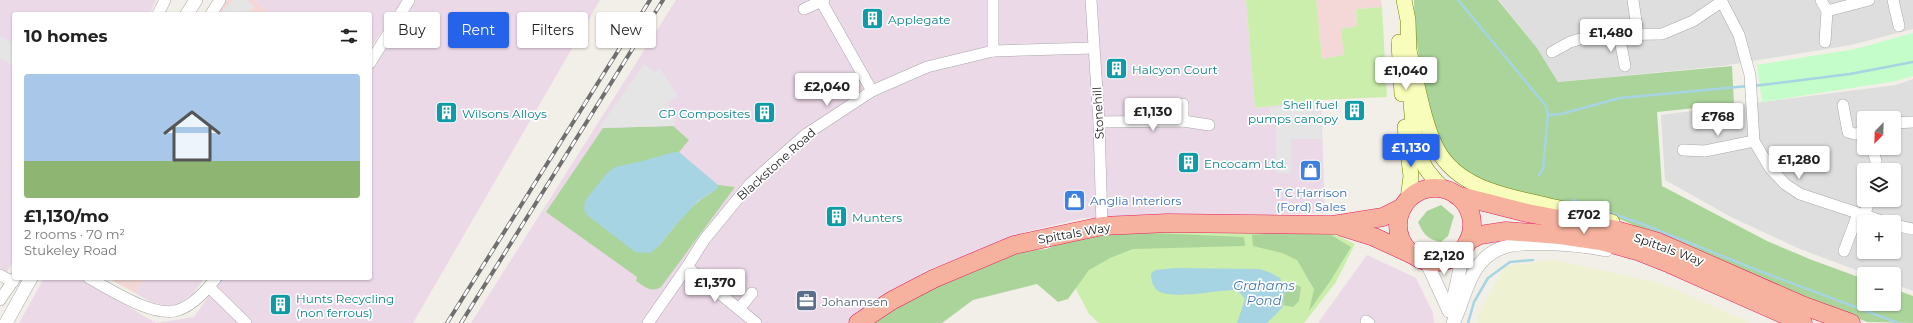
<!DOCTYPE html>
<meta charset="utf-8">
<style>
:root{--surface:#fff;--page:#f2f2f2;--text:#222;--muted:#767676;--line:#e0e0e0;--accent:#2563eb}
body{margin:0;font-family:Montserrat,sans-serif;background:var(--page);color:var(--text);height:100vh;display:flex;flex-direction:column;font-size:15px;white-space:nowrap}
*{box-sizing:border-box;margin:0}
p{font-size:13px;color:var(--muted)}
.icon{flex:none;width:22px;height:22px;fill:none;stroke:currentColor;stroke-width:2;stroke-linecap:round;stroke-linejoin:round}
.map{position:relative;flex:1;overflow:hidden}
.drawer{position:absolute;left:12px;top:12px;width:360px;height:268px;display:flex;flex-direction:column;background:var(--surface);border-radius:4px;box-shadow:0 1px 3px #0004}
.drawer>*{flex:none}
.banner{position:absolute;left:384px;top:12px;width:380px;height:36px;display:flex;gap:8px}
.needle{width:26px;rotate:203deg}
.buttons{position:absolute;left:1857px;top:111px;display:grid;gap:8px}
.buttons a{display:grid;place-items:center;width:44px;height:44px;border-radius:4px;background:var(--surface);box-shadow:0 1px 3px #0004;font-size:20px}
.price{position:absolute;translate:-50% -34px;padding:0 9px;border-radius:4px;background:#fff;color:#222;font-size:13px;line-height:26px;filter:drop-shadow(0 1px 2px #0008)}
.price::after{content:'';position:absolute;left:50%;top:24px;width:12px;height:9px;margin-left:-6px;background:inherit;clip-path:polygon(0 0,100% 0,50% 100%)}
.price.current{background:var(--accent);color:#fff}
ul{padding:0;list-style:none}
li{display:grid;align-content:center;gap:8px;height:212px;padding:0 12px}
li+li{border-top:1px solid var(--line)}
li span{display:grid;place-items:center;height:124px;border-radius:4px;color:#555}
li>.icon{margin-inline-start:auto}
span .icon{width:72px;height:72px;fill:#fffc;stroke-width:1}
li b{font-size:17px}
h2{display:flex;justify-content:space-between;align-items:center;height:48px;padding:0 12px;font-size:17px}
.pill{padding:0 14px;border-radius:4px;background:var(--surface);box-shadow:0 1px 3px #0004;font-size:14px;line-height:36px}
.pill.current{background:var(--accent);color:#fff}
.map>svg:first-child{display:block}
.residential{fill:#dfdede;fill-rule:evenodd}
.commercial{fill:#f3d8d7}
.industrial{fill:#ecd9e8}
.farmland{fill:#eff1d3}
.grass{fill:#cceeac}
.forest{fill:#abd49a}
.park{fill:#c4fdc9}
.parking{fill:#e5e5e5}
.water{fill:#a6d4e2}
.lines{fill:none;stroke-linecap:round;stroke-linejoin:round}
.stream{stroke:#a6d4e2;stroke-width:2.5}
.minor-casing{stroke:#a8a8a8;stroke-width:12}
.tertiary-casing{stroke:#a8a8a8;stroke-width:14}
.secondary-casing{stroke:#728100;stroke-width:16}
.trunk-casing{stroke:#e61f61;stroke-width:19}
.minor{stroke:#fff;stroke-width:11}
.tertiary{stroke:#fff;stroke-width:13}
.secondary{stroke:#f9fdbb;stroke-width:15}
.trunk{stroke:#f6b29e;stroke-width:18}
.rail-casing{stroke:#6f6f6f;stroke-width:4}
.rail{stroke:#fff;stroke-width:2.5;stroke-dasharray:8;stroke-linecap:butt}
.labels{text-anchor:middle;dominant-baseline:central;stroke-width:3.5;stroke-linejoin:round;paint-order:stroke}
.culture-label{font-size:12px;fill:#0d838f;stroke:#fff;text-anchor:start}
.street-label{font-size:12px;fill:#212121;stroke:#fff}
.shop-label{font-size:12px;fill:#366cbe;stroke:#fff}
.service-label{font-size:12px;fill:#4e5e75;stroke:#fff;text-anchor:start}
.water-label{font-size:13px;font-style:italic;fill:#4379b0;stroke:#fff}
</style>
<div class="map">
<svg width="1913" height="323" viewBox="0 0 1913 323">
<rect width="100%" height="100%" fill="#f2efe8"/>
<g class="residential">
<path d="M1499,0H1913V29L1851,45L1722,66L1558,82L1537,48Z"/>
<path d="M1913,79V291L1894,284V274H1867L1800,249L1733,218L1665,180L1661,115L1896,85ZM1864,118H1894V148H1864ZM1864,170H1894V200H1864ZM1864,222H1894V252H1864Z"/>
</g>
<g class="commercial">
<path d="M213,0H256L270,14H204Z"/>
<path d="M1316,0H1381L1382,7L1356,9L1357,26L1341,29L1344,55L1322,59Z"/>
<path d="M108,278H145L135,293Z"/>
</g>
<g class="industrial">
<path d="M0,0H156L150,14H14V259L7,272L0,268Z"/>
<path d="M256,0H403L370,49V14H270Z"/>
<path d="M415,0H600L413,323H19L44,278H79L156,323L194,317L221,278H370V65Z"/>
<path d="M676,0H1246L1255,108L1321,100L1325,213L1167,218H1084L1029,231L925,271L848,323H471Z"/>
<path d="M1367,255L1416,278L1433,313L1434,323H1318Z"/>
<path d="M145,278H204L193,294L173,307L153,303L135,293Z"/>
</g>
<path class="farmland" d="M1555,260L1663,284L1751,323H1478V314L1505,266Z"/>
<g class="grass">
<path d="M1246,0H1316L1322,59L1344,55L1341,29L1357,26L1356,9L1382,7L1387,97L1321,100L1255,108Z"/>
<path d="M1168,226L1334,234L1355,244L1336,282L1304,323H1099L1089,314L1053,245Z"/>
</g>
<g class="forest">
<path d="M1414,0H1498L1537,48L1558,82L1732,66L1734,104L1657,112L1662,186L1767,241L1812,260L1864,279V304H1894V289L1913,296V323L1867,322L1771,285L1622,220L1485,183L1464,170L1444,151L1428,113L1415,32Z"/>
<path d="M673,126L689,140L679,152L647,160L659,246C671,231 684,213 699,201C706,195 715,193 718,185L735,187L661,287C651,293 645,287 636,281L637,277L546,212L603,128Z"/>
<path d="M1441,205L1454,216L1448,236L1441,242C1427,239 1424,235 1418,222L1427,211Z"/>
<path d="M1107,231L1244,237L1245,246L1133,249L1110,258L1089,270L1068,299L1058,302L1037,284L973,300L942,323H863L908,298L1009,252L1047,249L1070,238Z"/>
<path d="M1280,233L1331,235L1351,247L1331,280L1309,311L1314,289L1297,260L1282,253L1253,246L1252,235Z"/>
<path d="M1297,285L1301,287L1299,301L1293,307L1283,305L1285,288Z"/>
</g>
<path class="park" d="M1913,33V76L1896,81L1762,102L1757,65L1855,49Z"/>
<g class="parking">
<path d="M233,0H247L254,6L247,14H220Z"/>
<path d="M0,36L14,44V66L0,58Z"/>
<path d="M644,64L655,72L660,69L678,96L667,103L676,120L673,126L599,128Z"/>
<path d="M1320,103L1321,139H1291V173H1276V121H1268L1270,108Z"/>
</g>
<g class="water">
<path d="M674,152H679L718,185L717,189L698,201L673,228L659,246L650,253L635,252L587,215L584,209L585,201L606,174L615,167L647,160Z"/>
<path d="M1177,268L1259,269L1269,272L1280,278L1285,291L1282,308L1267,323H1237L1245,299L1240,293L1232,290C1214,291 1179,298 1163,293C1154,291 1151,282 1151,274L1155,270Z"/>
</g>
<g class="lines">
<g class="stream">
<path d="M1458,0L1546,106L1548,115L1561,114L1620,98L1748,86"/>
<path d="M1753,86L1850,74L1913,62"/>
<path d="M1539,175L1543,169L1548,115"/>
<path d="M1573,200L1640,223L1762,272L1898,323"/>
<path d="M1468,323L1474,302L1488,278L1510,262L1533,260"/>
</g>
<defs>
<g id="minor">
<path d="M993,0V51"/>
<path d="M1091,0L1099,122L1102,226"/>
<path d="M1633,0L1638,35"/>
<path d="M1721,0L1739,35L1750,75L1754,141L1770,168L1785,184L1800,194L1885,222"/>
<path d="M1821,0L1827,11L1825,42"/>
<path d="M1893,0L1899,26"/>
<path d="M821,1L872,91"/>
<path d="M804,9L824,0"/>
<path d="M1827,11L1869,0"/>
<path d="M158,14L165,0"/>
<path d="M211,14L220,0"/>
<path d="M1619,35L1625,66"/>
<path d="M1552,52L1570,42L1594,35L1662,34L1693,21L1721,2"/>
<path d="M370,63L409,0"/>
<path d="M1843,105L1848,132L1855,134L1864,132"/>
<path d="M1183,121V104"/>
<path d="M1099,122L1183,121L1209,125"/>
<path d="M1894,123L1913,122"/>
<path d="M1872,148L1876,161V170"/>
<path d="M1683,150L1705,151L1754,141"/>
<path d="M1864,215L1870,200"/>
<path d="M1894,225L1913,229"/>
<path d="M1844,251L1858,214"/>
<path d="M687,267L756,323"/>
<path d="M0,275L13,282"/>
<path d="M89,278C111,290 151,316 175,311C192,307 206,291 216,278"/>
<path d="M209,287L246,323"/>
<path d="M0,300L15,278"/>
<path d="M740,308L752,293"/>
<path d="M1366,321L1369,323"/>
<path d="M648,323L687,267L704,240L750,184L805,135L872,91L927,67L993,51L1093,48"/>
</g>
<g id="tertiary">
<path d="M187,14L196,0"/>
<path d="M1426,261L1449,311"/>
<path d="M1449,311C1457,291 1459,270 1464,249"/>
<path d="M6,323L31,278"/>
<path d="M1453,323C1462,306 1465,286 1476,269C1481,261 1490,253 1499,249C1521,239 1581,245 1606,250"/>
</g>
<g id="secondary">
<path d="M1404,0L1408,20L1409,56"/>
<path d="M1399,42L1402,94"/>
<path d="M1408,47C1416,76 1423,123 1437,149C1459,190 1510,196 1550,206C1571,210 1592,216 1612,222"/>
<path d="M1410,78C1411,107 1412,141 1425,167C1430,175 1437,182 1443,189"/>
<path d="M1405,127L1411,176L1408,200"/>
</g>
<g id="trunk">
<circle cx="1435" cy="225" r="37"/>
<path d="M1456,195L1527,213L1612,229L1658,242L1804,306L1851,323"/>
<path d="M1342,227L1374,237L1411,254"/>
<path d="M1468,241L1480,235L1506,231L1560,235L1601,241L1637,251L1670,264L1803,323"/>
<path d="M858,323L891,301L933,279L1014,245L1102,226L1168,223L1333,225L1383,217L1403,207"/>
</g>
</defs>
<use href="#minor" class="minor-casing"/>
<use href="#tertiary" class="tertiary-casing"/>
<use href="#secondary" class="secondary-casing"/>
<use href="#trunk" class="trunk-casing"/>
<use href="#minor" class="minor"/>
<use href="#tertiary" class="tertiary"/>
<use href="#secondary" class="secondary"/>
<use href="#trunk" class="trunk"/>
<defs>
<g id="rail">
<path d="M447,323L650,0"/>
<path d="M461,323L663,0"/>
</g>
</defs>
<use href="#rail" class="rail-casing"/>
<use href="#rail" class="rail"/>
</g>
<defs>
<symbol id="building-square" viewBox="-11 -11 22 22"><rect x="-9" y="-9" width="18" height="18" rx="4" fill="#0f9aa8" stroke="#fff"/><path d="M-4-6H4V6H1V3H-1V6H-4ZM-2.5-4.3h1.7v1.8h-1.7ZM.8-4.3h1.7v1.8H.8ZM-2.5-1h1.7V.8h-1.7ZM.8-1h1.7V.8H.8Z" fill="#fff"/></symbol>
<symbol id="shop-square" viewBox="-11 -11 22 22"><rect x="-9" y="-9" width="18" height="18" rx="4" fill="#3f7fe0" stroke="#fff"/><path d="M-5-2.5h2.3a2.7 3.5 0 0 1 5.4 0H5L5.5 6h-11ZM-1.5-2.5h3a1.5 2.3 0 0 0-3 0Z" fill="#fff"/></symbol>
<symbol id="office-square" viewBox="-11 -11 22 22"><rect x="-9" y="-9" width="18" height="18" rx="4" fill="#5c6f8a" stroke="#fff"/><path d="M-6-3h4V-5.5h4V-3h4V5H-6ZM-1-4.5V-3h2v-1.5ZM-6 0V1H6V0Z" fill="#fff"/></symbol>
</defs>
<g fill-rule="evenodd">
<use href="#building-square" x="860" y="6" width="25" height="25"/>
<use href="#building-square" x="1104" y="56" width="25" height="25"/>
<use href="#building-square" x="1342" y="98" width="25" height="25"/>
<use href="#building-square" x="434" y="100" width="25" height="25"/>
<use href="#building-square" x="752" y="100" width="25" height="25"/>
<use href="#building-square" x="1176" y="150" width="25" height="25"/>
<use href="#shop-square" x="1298" y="158" width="25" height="25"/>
<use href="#shop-square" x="1062" y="188" width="25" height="25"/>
<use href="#building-square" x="824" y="204" width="25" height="25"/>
<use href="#office-square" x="794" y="288" width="25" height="25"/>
<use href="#building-square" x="268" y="292" width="25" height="25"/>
</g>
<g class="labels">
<g class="culture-label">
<text x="888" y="19">Applegate</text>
<text x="1132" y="69">Halcyon Court</text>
<text x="1338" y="104" text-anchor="end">Shell fuel<tspan x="1338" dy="14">pumps canopy</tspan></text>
<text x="462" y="113">Wilsons Alloys</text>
<text x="750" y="113" text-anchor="end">CP Composites</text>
<text x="1204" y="163">Encocam Ltd.</text>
<text x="852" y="217">Munters</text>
<text x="296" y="298">Hunts Recycling<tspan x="296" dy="14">(non ferrous)</tspan></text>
</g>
<g class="street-label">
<text transform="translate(1098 113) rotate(-93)">Stonehill</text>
<text transform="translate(776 164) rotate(-42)">Blackstone Road</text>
<text transform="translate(1074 233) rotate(-10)">Spittals Way</text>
<text transform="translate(1669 249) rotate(20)">Spittals Way</text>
</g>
<g class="shop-label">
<text x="1311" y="192">T C Harrison<tspan x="1311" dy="14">(Ford) Sales</tspan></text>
<text x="1090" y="200" text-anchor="start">Anglia Interiors</text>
</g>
<g class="service-label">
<text x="822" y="301">Johannsen</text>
</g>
<g class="water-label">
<text x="1264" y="285">Grahams<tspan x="1264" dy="15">Pond</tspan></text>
</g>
</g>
</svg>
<div class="buttons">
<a><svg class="needle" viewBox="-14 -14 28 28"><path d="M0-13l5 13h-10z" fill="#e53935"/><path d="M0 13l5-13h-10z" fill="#767676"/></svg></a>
<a><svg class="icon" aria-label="layers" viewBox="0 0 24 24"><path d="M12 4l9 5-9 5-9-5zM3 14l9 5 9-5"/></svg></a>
<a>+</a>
<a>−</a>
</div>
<b class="price" style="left:1611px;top:53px">£1,480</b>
<b class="price" style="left:1406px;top:91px">£1,040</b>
<b class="price" style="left:827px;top:107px">£2,040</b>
<b class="price" style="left:1153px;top:132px">£1,130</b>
<b class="price" style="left:1718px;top:137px">£768</b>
<b class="price current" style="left:1411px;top:168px">£1,130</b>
<b class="price" style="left:1799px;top:180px">£1,280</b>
<b class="price" style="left:1584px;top:235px">£702</b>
<b class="price" style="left:1444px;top:276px">£2,120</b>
<b class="price" style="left:715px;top:303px">£1,370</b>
<div class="banner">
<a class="pill">Buy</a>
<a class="pill current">Rent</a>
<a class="pill">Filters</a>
<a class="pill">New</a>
</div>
<section class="drawer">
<h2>10 homes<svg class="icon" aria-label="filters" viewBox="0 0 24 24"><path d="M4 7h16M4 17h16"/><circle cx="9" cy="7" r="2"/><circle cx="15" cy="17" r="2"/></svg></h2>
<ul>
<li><span style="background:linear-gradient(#a9c7e8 70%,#8fb573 0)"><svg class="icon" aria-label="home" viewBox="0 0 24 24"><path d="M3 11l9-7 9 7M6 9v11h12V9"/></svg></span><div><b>£1,130/mo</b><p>2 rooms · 70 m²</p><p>Stukeley Road</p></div></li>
</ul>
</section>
</div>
